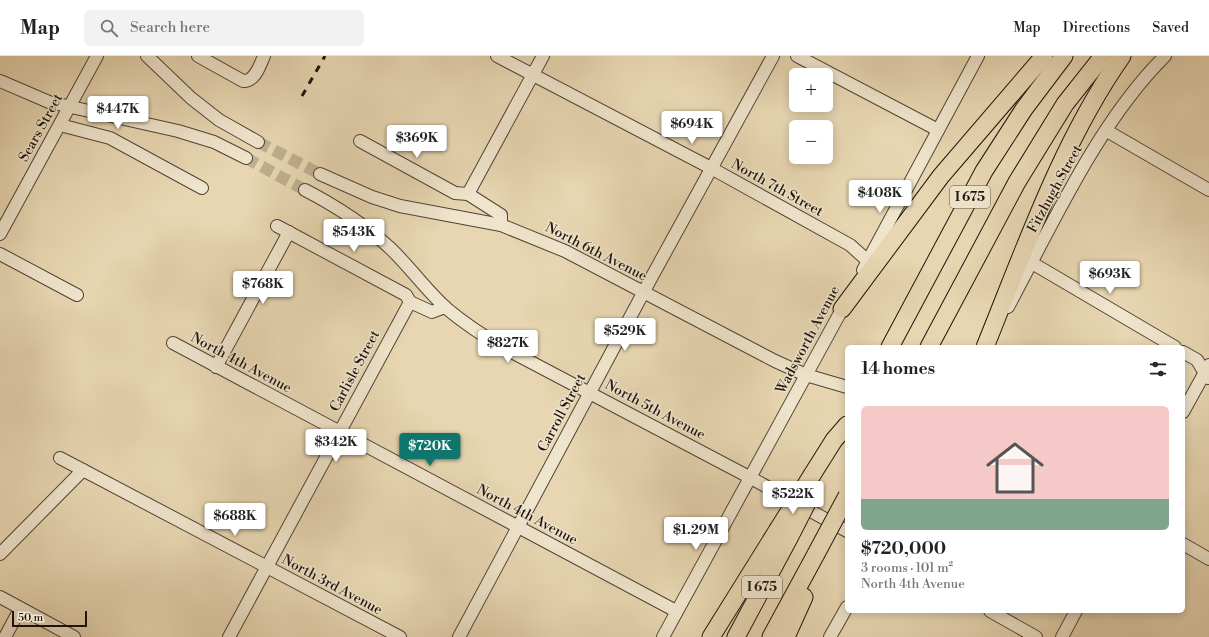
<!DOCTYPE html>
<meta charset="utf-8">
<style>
:root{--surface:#fff;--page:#f2f2f2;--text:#222;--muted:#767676;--line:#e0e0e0;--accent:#0f766e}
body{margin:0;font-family:"Libre Bodoni",serif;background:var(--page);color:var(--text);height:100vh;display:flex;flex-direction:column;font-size:15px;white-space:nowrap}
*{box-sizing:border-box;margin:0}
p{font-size:13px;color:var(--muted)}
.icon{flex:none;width:22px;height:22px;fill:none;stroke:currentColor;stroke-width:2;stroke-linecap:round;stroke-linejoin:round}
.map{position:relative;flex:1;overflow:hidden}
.sheet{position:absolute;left:845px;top:289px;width:340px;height:268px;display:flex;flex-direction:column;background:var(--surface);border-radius:6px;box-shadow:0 2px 10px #0003}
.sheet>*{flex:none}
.buttons{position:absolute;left:789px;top:12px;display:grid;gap:8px}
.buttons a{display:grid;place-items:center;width:44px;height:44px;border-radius:6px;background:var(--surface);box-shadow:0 2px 10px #0003;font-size:20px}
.scale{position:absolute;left:12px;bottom:10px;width:75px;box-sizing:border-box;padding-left:4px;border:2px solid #1f140e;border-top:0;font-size:11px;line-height:14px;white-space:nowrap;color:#1f140e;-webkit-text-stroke:3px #efe4cc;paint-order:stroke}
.price{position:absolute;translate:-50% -34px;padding:0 9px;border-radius:4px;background:#fff;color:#222;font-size:13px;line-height:26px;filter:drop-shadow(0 1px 2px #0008)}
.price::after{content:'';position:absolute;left:50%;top:24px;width:12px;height:9px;margin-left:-6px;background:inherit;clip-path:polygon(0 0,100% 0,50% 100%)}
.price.selected{background:var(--accent);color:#fff}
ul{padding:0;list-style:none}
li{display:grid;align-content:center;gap:8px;height:212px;padding:0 16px}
li span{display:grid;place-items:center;height:124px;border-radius:6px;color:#555}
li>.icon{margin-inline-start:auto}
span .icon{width:72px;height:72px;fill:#fffc;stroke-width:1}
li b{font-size:17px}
h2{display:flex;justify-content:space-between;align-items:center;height:48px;padding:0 16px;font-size:17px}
header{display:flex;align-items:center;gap:24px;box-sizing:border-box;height:56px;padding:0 20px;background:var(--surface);border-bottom:1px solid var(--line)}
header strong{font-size:19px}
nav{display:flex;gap:22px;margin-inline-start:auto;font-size:14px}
.search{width:280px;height:36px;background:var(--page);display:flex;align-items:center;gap:10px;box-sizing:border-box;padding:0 14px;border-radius:6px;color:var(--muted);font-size:15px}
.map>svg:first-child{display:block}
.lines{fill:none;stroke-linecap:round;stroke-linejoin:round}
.minor-tunnel{stroke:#bfaf90;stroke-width:12;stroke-dasharray:12 6;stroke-linecap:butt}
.minor-casing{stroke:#514437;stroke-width:14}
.highway-casing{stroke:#1f140e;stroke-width:19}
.minor{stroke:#efe4cc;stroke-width:12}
.highway{stroke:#e7d6b1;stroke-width:17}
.rail{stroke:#1f140e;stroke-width:3;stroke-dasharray:7 7;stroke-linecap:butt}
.highway-bridge-casing{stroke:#1f140e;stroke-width:19;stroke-linecap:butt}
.highway-bridge{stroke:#e7d6b1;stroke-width:17}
.labels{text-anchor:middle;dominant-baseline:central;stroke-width:3;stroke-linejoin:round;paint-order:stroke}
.shield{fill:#efe4cc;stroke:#5d5247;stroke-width:1}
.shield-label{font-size:13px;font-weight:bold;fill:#1f140e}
.street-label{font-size:14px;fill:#1f140e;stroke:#efe4cc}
</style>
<header>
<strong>Map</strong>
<div class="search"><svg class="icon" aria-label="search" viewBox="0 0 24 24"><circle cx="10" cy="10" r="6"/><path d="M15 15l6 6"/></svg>Search here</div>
<nav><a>Map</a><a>Directions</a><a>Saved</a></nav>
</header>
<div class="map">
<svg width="1209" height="581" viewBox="0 0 1209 581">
<rect width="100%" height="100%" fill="#e7d6b1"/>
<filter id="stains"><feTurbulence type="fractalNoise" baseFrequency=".005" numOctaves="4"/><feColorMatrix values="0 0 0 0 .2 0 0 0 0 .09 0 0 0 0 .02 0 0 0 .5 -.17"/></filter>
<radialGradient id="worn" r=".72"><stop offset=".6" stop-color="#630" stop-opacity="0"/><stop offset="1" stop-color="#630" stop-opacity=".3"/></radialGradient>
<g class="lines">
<g class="minor-tunnel">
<path d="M258,86L320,118"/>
<path d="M246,102L305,134"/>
</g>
<defs>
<g id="minor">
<path d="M147,0L191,42L219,64L258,86"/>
<path d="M198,0L243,25C255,26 260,9 264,0"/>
<path d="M497,0L711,112L850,189L868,205"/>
<path d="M797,0L938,74"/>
<path d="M0,25L49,46L178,75L214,86L246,102"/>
<path d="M60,69L110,82L202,132"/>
<path d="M1107,75L1209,134"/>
<path d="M360,85L455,137L468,138"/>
<path d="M320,118L372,141L400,150L501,169L565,195L775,305L806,319L847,331"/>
<path d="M305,134C336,150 364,168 390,192C410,211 426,234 446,252C465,268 485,281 506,293L751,422L847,475"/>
<path d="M501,169V159L468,138L543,0"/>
<path d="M277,170L406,239L410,246"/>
<path d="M0,178L97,0"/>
<path d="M0,198L77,239"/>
<path d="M1032,207L1175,291"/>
<path d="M863,214L978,0"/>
<path d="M1008,251C1052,169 1099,65 1165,0"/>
<path d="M173,287L676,555"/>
<path d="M1183,296L1197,304L1208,322"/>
<path d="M216,311L289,176"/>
<path d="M1183,356L1209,309"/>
<path d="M60,402L400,581"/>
<path d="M1183,488L1209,503"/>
<path d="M0,498L83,414"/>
<path d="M0,541L74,581"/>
<path d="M990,555L1036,581"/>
<path d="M5,581L20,553"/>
<path d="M229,581L410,246L432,256L445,251"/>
<path d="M459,581L649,226L773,0"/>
<path d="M663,581L846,246"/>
<path d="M830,581L847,551"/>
<path d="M1062,581L1076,555"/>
</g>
<g id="highway">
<path d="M842,253L941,120L1044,0"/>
<path d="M890,291L984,115L1024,53L1064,0"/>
<path d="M929,291L1017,126L1065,48L1103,0"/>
<path d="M985,291C1024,195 1062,85 1122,0"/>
<path d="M812,419L834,384L847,369"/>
<path d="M711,581L777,475"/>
<path d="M736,581L789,482"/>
<path d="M771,581L816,498"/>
<path d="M786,581L804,541"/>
</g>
</defs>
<use href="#minor" class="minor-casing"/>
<use href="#highway" class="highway-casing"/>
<use href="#minor" class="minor"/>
<use href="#highway" class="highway"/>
<path class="rail" d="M302,40L325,0"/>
<defs>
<g id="highway-bridge">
<path d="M777,475L812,419"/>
<path d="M789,482L809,443"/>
<path d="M816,498L847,440"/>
</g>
</defs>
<use href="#highway-bridge" class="highway-bridge-casing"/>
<use href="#highway-bridge" class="highway-bridge"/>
</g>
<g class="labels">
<g class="shield">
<rect x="950" y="130" width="40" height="22" rx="3"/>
<rect x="742" y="520" width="40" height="22" rx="3"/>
</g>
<g class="shield-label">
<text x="970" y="141">I 675</text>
<text x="762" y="531">I 675</text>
</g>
<g class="street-label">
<text transform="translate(41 72) rotate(-61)">Sears Street</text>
<text transform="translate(777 132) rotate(29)">North 7th Street</text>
<text transform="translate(1055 133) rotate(-61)">Fitzhugh Street</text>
<text transform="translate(596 196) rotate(27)">North 6th Avenue</text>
<text transform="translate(808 284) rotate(-62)">Wadsworth Avenue</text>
<text transform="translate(241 307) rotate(28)">North 4th Avenue</text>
<text transform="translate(355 315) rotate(-62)">Carlisle Street</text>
<text transform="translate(655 354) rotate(28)">North 5th Avenue</text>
<text transform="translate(562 357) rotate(-62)">Carroll Street</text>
<text transform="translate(527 459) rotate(28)">North 4th Avenue</text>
<text transform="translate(332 529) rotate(28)">North 3rd Avenue</text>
</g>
</g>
<rect width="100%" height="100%" filter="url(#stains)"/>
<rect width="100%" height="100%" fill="url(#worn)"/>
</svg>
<div class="buttons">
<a>+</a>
<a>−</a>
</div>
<div class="scale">50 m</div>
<b class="price" style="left:118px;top:74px">$447K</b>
<b class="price" style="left:692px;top:89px">$694K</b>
<b class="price" style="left:417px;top:103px">$369K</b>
<b class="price" style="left:880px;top:158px">$408K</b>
<b class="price" style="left:354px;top:197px">$543K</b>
<b class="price" style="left:1110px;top:239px">$693K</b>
<b class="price" style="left:263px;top:249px">$768K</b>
<b class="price" style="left:625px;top:296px">$529K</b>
<b class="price" style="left:508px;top:308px">$827K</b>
<b class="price" style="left:336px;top:407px">$342K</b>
<b class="price selected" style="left:430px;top:411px">$720K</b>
<b class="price" style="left:793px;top:459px">$522K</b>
<b class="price" style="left:235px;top:481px">$688K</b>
<b class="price" style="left:696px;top:495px">$1.29M</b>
<section class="sheet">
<h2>14 homes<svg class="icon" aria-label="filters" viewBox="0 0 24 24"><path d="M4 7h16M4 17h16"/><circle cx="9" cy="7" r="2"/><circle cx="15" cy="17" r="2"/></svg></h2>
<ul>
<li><span style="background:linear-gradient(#f6c9c9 75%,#7fa58c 0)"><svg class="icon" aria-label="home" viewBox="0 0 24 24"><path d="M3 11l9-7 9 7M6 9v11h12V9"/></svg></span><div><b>$720,000</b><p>3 rooms · 101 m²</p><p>North 4th Avenue</p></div></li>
</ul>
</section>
</div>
